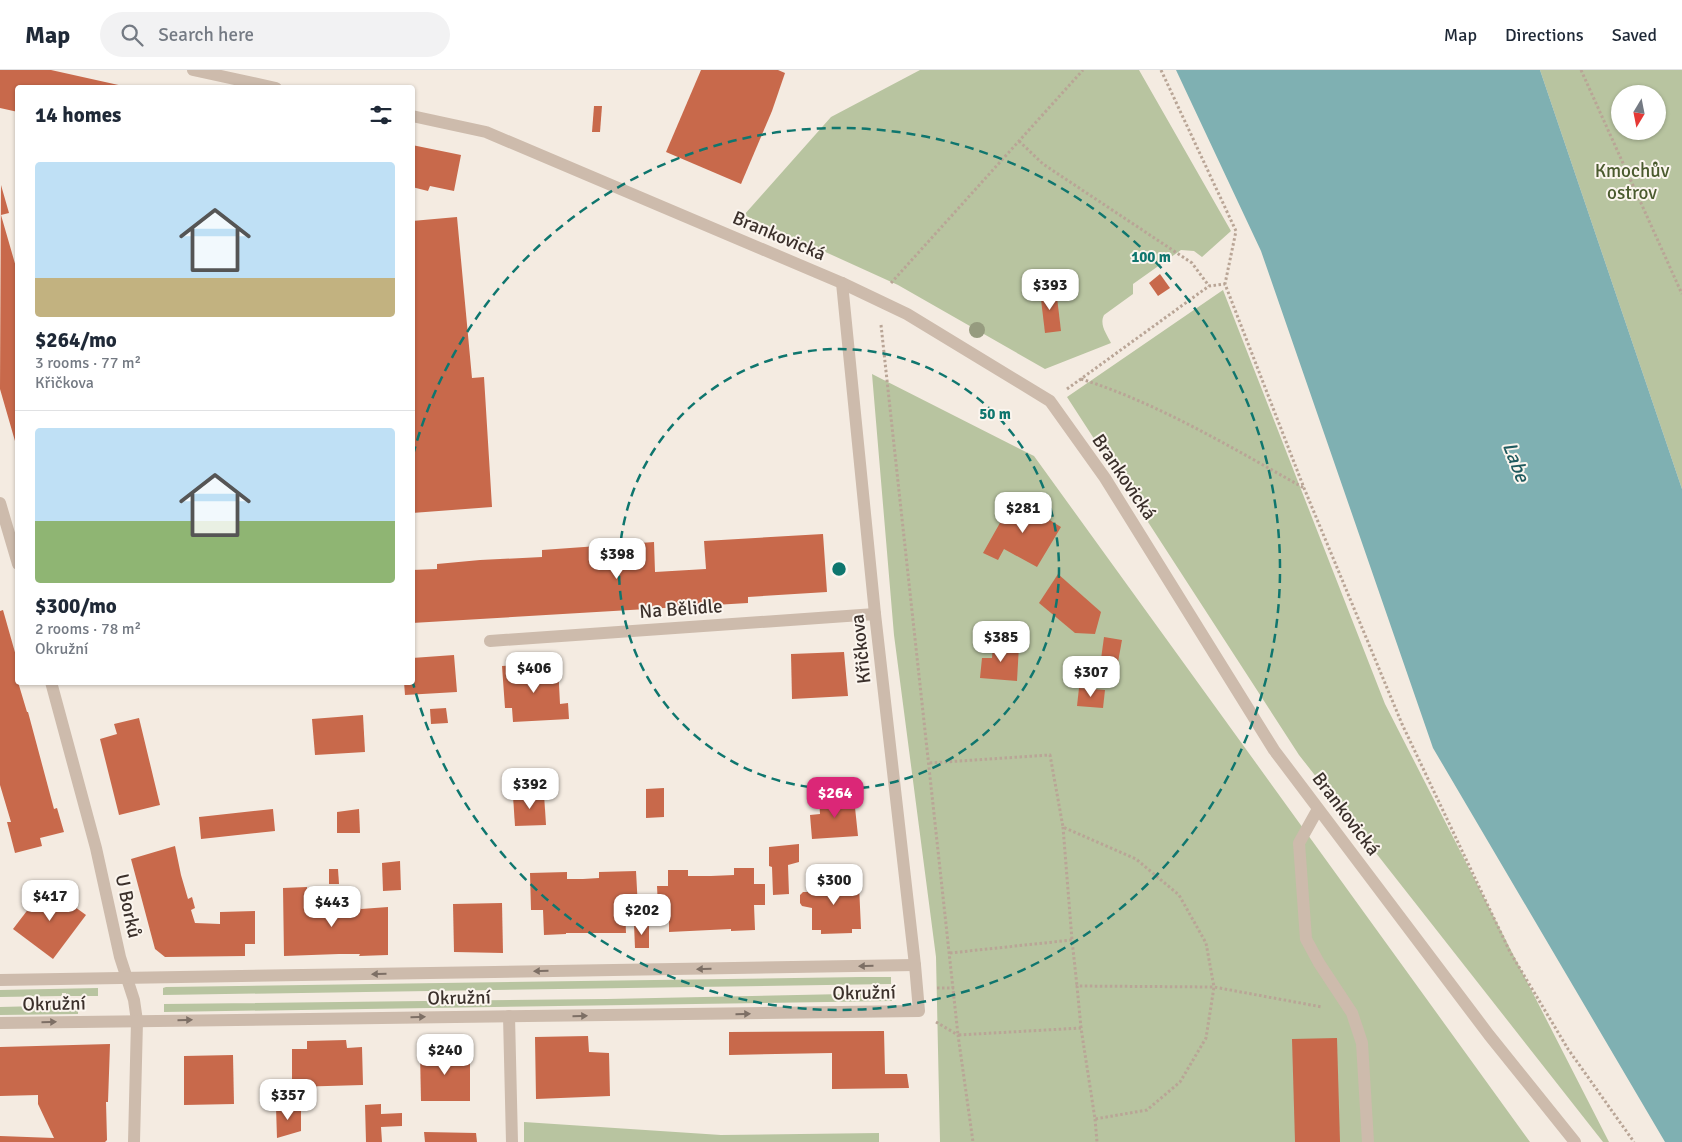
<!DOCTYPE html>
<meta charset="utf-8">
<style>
:root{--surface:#fff;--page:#f2f2f3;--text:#1f2937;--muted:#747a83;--line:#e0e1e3;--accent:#db2777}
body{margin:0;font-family:Signika,sans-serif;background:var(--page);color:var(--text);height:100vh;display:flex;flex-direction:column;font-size:19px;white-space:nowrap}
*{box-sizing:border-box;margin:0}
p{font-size:16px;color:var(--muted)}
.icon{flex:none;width:28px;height:28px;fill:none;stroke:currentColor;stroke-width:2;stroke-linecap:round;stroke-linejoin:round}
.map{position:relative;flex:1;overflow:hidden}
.side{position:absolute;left:15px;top:15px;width:400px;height:600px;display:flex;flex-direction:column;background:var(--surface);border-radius:5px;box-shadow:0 1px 4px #0004}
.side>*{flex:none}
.needle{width:32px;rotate:190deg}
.controls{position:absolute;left:1611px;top:15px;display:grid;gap:10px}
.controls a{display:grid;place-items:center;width:55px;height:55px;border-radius:50%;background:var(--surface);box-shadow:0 1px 4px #0004;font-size:25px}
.price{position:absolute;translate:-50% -42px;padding:0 11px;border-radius:10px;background:#fff;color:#222;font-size:16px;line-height:32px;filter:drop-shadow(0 1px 2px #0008)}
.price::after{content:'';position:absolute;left:50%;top:30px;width:15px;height:11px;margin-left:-8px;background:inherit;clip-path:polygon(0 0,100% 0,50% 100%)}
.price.active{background:var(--accent);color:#fff}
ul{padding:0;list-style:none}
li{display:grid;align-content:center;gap:10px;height:265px;padding:0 20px}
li+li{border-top:1px solid var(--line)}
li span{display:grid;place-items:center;height:155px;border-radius:5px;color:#555}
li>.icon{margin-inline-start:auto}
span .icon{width:90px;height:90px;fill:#fffc;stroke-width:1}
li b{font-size:21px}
h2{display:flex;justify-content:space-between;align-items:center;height:60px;padding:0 20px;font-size:21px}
header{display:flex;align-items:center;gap:30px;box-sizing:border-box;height:70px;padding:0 25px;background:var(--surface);border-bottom:1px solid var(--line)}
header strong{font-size:24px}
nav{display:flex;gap:28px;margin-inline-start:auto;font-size:18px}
.search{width:350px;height:45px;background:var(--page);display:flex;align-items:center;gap:12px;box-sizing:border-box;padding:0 18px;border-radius:28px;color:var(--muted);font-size:19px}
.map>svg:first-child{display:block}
.green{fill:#b8c4a0;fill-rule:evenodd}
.water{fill:#7fb0b2}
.building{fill:#c8694b}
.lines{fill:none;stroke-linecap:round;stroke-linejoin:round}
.path{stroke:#b9a596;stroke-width:3;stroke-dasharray:2.5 2.5;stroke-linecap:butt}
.minor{stroke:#cdbbac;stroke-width:12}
.tree{fill:#969b7f}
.oneway{fill:#7d6f65}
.ring{fill:none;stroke:#0f766e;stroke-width:2.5;stroke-dasharray:9 6}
.labels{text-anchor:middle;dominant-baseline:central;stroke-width:4;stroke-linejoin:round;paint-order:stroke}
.park-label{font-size:19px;fill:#4a5a2e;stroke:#fbf5ee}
.street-label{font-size:19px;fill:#3b302b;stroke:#fbf5ee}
.water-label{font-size:20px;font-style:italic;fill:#1f5a5e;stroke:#fbf5ee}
.centre{fill:#0f766e;stroke:#fbf5ee;stroke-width:2.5}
.ring-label{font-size:15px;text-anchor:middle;font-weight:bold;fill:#0f766e;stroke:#fbf5ee;stroke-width:4;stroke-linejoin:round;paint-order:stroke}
</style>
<header>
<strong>Map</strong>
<div class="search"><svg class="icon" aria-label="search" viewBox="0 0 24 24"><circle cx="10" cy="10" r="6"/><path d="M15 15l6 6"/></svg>Search here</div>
<nav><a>Map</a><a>Directions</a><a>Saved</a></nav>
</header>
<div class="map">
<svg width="1682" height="1072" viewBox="0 0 1682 1072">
<rect width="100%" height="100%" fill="#f4ebe1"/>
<g class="green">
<path d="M920,0H1139L1231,161L1202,187L1194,181L1181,180L1133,214V224L1104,245C1099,255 1107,264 1111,273L1045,299L898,215L744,145L831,47Z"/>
<path d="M1540,0H1682V419ZM1620,24H1658V61H1620Z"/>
<path d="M1223,220L1385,634L1609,1072H1603L1299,685L1067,327Z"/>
<path d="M872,304L1034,386L1530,1072H940L936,887L894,565Z"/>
<path d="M862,907H891V914L163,925V918L166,917Z"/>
<path d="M98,918V926H67L66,923H62V926L0,927V920Z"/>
<path d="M892,923V931L164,942V934L607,929Z"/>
<path d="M78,935V944L0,945V937Z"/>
<path d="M524,1052L721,1065L879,1063V1072H524Z"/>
</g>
<path class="water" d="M1176,0H1540L1682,419V1072H1665L1433,678L1261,181Z"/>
<g class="building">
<path d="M0,0H51L132,18H18V42L0,38Z"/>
<path d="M701,0H778L785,3L772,41L741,114L666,82Z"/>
<path d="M594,36H602L600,62H592Z"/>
<path d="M412,75L461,85L454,121L430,116L428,121L412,117Z"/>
<path d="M1,115L9,143L1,145L18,204L17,378L0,319Z"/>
<path d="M457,147L472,308L484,307L492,437L412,443V151Z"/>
<path d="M1160,204L1170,218L1158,226L1149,213Z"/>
<path d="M1056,219L1061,261L1045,263L1040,221Z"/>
<path d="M1014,428L1061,457L1037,497L1004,479L998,490L983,483Z"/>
<path d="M823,464L827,522L748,527V533L412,553V500L437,499V494L480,490L542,487V480L654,472L655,502L706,499L704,471Z"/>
<path d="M1058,504L1101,542L1095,564L1075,563L1039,533Z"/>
<path d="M3,540L18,593V612L27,642H28L54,739L57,738L64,762L40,768L42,776L15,783L7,752H11L0,715V541Z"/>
<path d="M1104,567L1122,570L1118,592L1101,589Z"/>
<path d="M993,573L1019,575L1017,611L980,608L982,588H992Z"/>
<path d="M844,582L848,626L792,629L791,584Z"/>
<path d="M454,585L457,622L405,625L404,612H412V588Z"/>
<path d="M519,595V598L558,595L560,634L568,633L569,649L513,652L512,638H505L502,596Z"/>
<path d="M1079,618L1105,620L1103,638L1077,636Z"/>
<path d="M446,638L448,653L431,654L430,639Z"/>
<path d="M363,645L365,682L315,685L312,649Z"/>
<path d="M139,648L160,735L119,745L100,669L117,664L114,654Z"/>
<path d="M664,718V747L646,748V719Z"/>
<path d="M544,724L546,755L515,756L513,726Z"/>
<path d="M833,727V730L854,728L858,766L812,769L810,745L820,744L819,729Z"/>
<path d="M273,739L275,761L201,769L199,747Z"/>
<path d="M359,739L360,763H337V742Z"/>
<path d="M799,774V792L788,795L789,824L773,825L772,797L769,796V777Z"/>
<path d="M175,776L181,805L188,829L192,827L195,838L191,840L195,853L220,854V842L255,841V874H245V886L165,887L155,879L131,789Z"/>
<path d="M400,791L401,820L383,821L382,793Z"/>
<path d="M734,798H754V814H765V835H754L755,860L731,861V859L669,862V837H658L657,816H668V800H688V806H711L734,805Z"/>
<path d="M329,799H338L339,814H329Z"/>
<path d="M636,801L638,838H625L626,863H566V864L544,865L543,840H531L530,803L567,802V809H583L599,808V802Z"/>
<path d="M824,805H846V816L859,815L861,859H852V863L821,864V860H812V838L802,836L800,833V825L803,822H812L811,817L824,816Z"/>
<path d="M46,816L86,845L53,889L13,859Z"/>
<path d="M307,817L308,841H319L320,835H339L340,839V833H360L361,839L388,837V885L359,886L360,884H339L284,886L283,818Z"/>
<path d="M502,833L503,883L454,882L453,834Z"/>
<path d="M634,854H649V878H635Z"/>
<path d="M884,961L885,1004H907L909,1018L832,1019V983L729,985V962Z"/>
<path d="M588,966L589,982L609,983L610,1026L536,1029L535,967Z"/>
<path d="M1337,968L1340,1072H1295L1292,969Z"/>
<path d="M346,970L347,978L362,977L363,1015L292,1017V979H307V971Z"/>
<path d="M110,974L108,1032H106L107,1070L105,1072H0V1066L54,1068L38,1034V1025L0,1026V977Z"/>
<path d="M470,981V1031H421L420,982Z"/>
<path d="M233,985L234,1034L184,1035V986Z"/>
<path d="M381,1034V1044L402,1043V1056L381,1057L382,1072H366L365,1035Z"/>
<path d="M276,1037H301V1061L277,1068Z"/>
<path d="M424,1062L476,1063L477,1072H425Z"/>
</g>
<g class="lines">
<g class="path">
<path d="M1161,0L1236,161L1225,214L1304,418L1402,654L1510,882L1568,979L1634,1072"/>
<path d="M1581,0L1682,224"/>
<path d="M1019,71L1043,94L1192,193L1209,216"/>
<path d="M891,213L1083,0"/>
<path d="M881,255L958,965L1081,958L1095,1049L1147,1040L1180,1012L1206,968L1214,917L1206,873L1179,825L1136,789L1063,757L1050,685L929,693"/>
<path d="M1081,309C1158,333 1234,379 1304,418"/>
<path d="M1067,319L1209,216L1225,214"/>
<path d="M1063,757L1072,870"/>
<path d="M950,883L1072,870L1077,916"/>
<path d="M937,918H954"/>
<path d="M936,952L958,965L973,1072"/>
<path d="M1081,958L1077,916L1214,917L1322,937"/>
<path d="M1095,1049L1097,1072"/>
</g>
<g class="minor">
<path d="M193,0L276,18"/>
<path d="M412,46L486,62L842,213L907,244L1050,331L1105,408L1274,680L1489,965L1575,1072"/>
<path d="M0,433L18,494"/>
<path d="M490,571L875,544"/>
<path d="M51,612L96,778L120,887L134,930L137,951L134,1072"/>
<path d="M1318,739L1299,773L1306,869L1319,893L1352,943L1362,973L1368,1072"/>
<path d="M0,910L915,895"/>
<path d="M509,946L512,1072"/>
<path d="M0,953L919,941L915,895L875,544L842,213"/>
</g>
</g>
<circle class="tree" cx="977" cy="260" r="8"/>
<defs><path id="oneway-solid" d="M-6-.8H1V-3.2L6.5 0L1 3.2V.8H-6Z" transform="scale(1.25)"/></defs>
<g class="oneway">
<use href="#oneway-solid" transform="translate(866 896) rotate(179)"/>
<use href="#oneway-solid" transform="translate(704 899) rotate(179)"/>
<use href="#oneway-solid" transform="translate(541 901) rotate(179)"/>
<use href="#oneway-solid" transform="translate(379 904) rotate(179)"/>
<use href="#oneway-solid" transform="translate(743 944) rotate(-1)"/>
<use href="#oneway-solid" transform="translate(580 946) rotate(-1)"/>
<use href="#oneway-solid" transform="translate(418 947) rotate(-1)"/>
<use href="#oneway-solid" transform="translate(185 950) rotate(-1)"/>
<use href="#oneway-solid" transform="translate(49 952) rotate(-1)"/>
</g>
<g class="ring">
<circle cx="839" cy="499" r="220"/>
<path d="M413 385A441 441 0 1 1 413 613"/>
</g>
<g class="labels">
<g class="park-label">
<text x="1632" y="101">Kmochův<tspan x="1632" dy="22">ostrov</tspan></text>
</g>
<g class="street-label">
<text transform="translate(779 166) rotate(23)">Brankovická</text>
<text transform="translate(1124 407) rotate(56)">Brankovická</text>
<text transform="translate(681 539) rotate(-4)">Na Bělidle</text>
<text transform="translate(861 579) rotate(-96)">Křičkova</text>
<text transform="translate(1346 744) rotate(53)">Brankovická</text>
<text transform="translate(128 836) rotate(78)">U Borků</text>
<text transform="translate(864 923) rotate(-1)">Okružní</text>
<text transform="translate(459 928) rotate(-1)">Okružní</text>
<text transform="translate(54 934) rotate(-1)">Okružní</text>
</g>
<g class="water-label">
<text transform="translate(1516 392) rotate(69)">Labe</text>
</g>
</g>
<circle cx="839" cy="499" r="8" class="centre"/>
<g class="ring-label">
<text x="1151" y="192">100 m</text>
<text x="995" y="349">50 m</text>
</g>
</svg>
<div class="controls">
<a><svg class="needle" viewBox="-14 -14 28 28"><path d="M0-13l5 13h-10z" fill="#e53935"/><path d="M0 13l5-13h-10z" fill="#747a83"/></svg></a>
</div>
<b class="price" style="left:1050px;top:241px">$393</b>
<b class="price" style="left:1023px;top:464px">$281</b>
<b class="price" style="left:617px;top:510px">$398</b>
<b class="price" style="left:1001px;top:593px">$385</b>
<b class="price" style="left:534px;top:624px">$406</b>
<b class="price" style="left:1091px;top:628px">$307</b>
<b class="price" style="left:530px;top:740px">$392</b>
<b class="price active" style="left:835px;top:749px">$264</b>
<b class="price" style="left:834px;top:836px">$300</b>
<b class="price" style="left:50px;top:852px">$417</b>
<b class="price" style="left:332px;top:858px">$443</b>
<b class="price" style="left:642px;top:866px">$202</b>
<b class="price" style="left:445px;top:1006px">$240</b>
<b class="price" style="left:288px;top:1051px">$357</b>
<section class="side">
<h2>14 homes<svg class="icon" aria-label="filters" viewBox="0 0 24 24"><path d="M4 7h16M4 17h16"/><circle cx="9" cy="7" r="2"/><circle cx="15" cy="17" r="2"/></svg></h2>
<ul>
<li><span style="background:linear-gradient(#bfe0f5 75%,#c2b280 0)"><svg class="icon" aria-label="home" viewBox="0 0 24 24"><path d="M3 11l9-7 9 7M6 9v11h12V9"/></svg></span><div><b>$264/mo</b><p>3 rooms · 77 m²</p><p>Křičkova</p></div></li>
<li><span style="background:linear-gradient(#bfe0f5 60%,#8fb573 0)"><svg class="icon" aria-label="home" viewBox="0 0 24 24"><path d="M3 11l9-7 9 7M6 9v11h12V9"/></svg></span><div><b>$300/mo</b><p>2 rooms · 78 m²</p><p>Okružní</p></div></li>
</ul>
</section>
</div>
